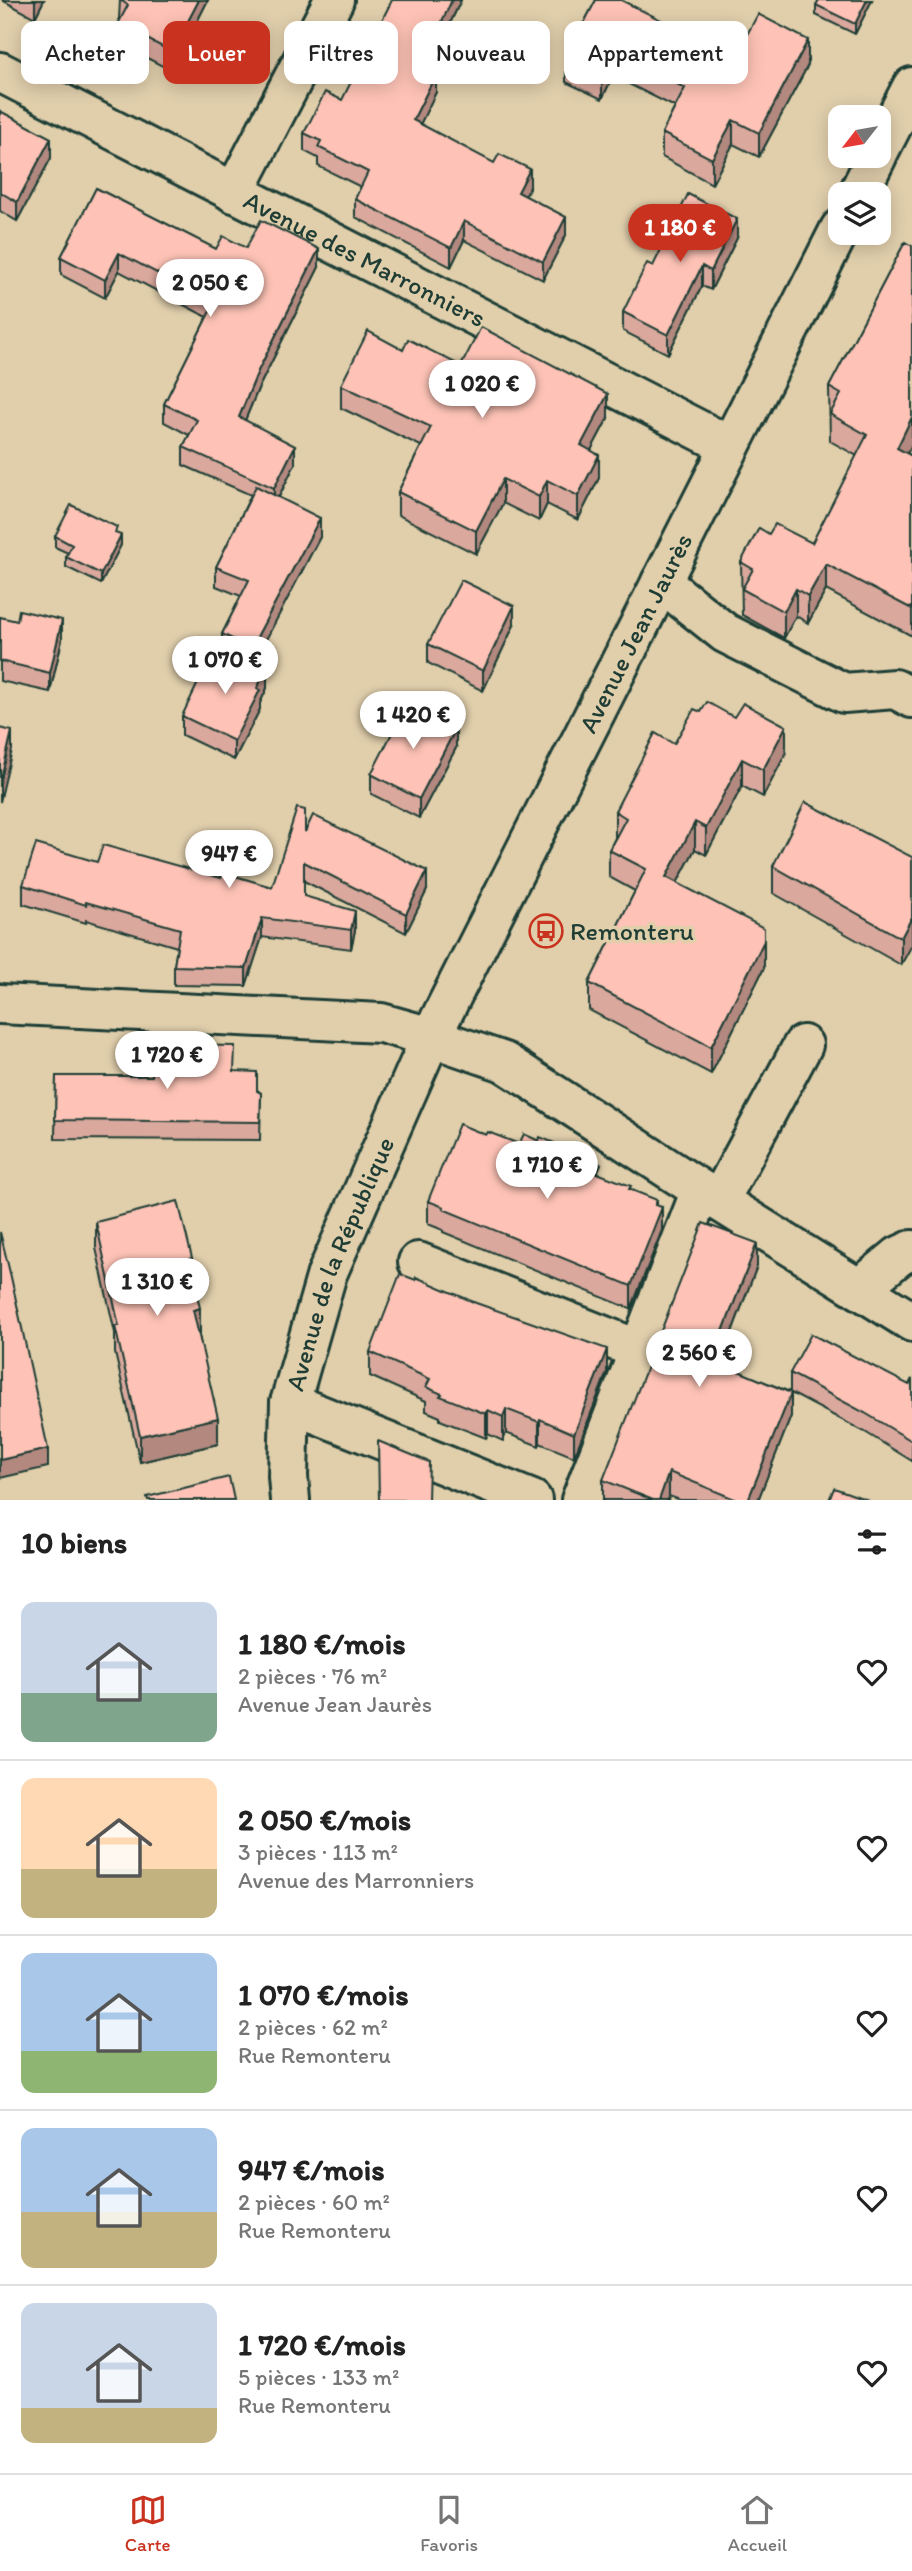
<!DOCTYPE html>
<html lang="fr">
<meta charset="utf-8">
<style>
:root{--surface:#fff;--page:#f2f2f2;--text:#222;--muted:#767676;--line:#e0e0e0;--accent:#c8321e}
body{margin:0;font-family:Itim,sans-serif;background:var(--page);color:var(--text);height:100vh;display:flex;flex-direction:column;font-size:26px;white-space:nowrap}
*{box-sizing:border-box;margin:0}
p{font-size:23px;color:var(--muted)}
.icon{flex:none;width:38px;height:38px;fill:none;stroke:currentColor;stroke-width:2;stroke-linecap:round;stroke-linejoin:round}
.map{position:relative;height:1500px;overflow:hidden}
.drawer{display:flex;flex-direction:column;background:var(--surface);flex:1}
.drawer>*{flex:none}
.guide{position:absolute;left:21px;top:21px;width:872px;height:63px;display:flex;gap:14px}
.needle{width:46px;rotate:239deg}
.controls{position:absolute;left:828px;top:105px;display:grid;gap:14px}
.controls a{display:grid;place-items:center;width:63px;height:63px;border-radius:14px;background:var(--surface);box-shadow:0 4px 18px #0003;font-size:35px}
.price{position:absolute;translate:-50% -60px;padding:0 16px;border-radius:24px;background:#fff;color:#222;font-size:23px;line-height:46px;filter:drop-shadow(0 2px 4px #0008)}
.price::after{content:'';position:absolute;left:50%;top:42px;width:21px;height:16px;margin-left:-10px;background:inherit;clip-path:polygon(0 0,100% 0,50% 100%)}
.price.on{background:var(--accent);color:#fff}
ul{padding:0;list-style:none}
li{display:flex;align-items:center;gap:21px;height:175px;padding:0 21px}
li+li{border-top:2px solid var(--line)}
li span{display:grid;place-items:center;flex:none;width:196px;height:140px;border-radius:14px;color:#555}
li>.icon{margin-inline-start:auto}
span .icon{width:84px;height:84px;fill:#fffc;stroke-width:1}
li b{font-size:30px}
h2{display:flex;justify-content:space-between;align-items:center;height:84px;padding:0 21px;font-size:30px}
.pill{padding:0 24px;border-radius:14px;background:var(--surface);box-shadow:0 4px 18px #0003;font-size:24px;line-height:63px}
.pill.on{background:var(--accent);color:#fff}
.dock{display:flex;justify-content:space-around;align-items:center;height:98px;border-top:2px solid var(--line);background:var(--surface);font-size:19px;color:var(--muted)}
.dock a{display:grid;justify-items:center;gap:4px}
.dock .on{color:var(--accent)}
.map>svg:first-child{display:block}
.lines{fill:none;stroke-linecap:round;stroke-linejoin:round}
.minor-casing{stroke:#1f3d34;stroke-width:44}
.minor{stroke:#e1cfac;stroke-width:38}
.wall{fill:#daa89d;stroke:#1f3d34;stroke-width:2}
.shaded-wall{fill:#b2887f;stroke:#1f3d34;stroke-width:2}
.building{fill:#fec3b6;stroke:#1f3d34;stroke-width:2}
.labels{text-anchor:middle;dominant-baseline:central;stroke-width:7;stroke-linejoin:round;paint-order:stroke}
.street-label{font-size:26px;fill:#1f3d34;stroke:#e1cfac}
.poi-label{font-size:26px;fill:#1f3d34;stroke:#e1cfac;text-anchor:start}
</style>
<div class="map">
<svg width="912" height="1500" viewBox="0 0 912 1500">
<rect width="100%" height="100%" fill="#e1cfac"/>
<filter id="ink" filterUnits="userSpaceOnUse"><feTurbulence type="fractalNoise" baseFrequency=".0143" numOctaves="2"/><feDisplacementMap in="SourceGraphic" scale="14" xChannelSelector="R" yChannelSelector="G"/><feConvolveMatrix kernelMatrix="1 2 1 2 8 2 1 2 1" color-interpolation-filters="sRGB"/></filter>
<g filter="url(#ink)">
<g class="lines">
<defs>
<g id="minor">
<path id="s1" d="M0,72L730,446"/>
<path d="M878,153L912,87"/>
<path d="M234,193L334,0"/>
<path d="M858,194L877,156"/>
<path d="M661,582L725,633L844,693L895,689L912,698"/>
<path d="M0,1004L381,1023L431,1037L504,1062L701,1190L912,1322"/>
<path d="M719,1201L803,1045"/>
<path d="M418,1262L639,1350"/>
<path d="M859,1289L899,1256L912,1250"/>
<path d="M290,1403L532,1500"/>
<path id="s2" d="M290,1500L288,1476L290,1403L327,1274L431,1037L840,229"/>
<path d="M581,1500L701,1190"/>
</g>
</defs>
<use href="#minor" class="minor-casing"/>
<use href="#minor" class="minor"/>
</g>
<g class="wall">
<path d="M2,0H44L35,18Z"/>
<path d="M120,0H208L172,71L118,43V24L121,19H119Z"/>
<path d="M461,0L428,70L436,92L420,124L530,187L525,196L566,235L543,280L464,240L451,267L355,217V199L361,187L318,166V158L304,151V133Z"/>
<path d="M596,0L735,57L808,65L759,157L733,144L712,184L662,157V133L675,107L613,76L602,99L566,82V57Z"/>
<path d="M819,0H872L855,34L816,15V5Z"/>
<path d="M0,111L51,158L17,221L0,211Z"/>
<path d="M96,188L216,249L246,248L319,267L258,389L245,420L295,464L279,497L320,537L252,665L267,688L260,703V709L234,760L182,735V716L241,663L222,654V634L241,596L216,586V567L251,495L183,465V447L189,435L164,422V404L207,317L119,271L105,298L61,275V257Z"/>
<path d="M737,238L711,290L702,286L668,354L623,331V312L653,266Z"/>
<path d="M905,242L907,453L912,456V636L826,590L808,623L796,616L784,638L742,615L741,562L769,534L812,543L857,456L830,441L829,387Z"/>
<path d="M403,350L461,366L608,418L591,450L599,478L578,520L547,504L539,521L503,503L476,554L398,515V492L421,446L341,408V385Z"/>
<path d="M117,534L121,545L101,584L66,567V557L68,553L55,547V536Z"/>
<path d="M0,617L62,640L50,692L0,681Z"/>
<path d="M514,625L483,691L428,663V644Z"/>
<path d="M674,744L786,753L763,797L742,786L706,855L695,849L677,883L764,968L711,1074L589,1010V983L635,891L609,877V850L615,838V811Z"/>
<path d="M456,748L419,818L371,794V774Z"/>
<path d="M305,832L427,890L406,933L304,881V896L355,930L351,949L262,937L246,986L174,985V966L177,947L86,920V923L23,904V885L97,862L221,878L272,887Z"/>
<path d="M912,857L901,965L773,893V866Z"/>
<path d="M234,1071L261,1093L260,1140L55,1139L56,1076H152Z"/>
<path d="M539,1141L586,1159L601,1175L631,1189L657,1206L662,1230L631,1309L443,1232V1230L428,1224V1201L519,1144Z"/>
<path d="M96,1222L192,1275L200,1334H199L218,1444L140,1462L115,1353V1333L96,1248Z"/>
<path d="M757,1266L720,1364L790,1392V1373L909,1385L912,1379V1461L865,1432L791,1393V1416L758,1500H680L669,1496L668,1500H603V1480Z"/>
<path d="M370,1352L607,1372L574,1457L540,1443L539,1446L506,1433L503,1441L488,1434L486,1438L440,1420V1417L426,1411V1401L370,1376Z"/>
</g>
<g class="shaded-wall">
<path d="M35,0H44L35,18Z"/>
<path d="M199,0H208L172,71V52Z"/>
<path d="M452,0H461L421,85V66Z"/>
<path d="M867,0H872L855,34V24Z"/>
<path d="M808,40V65L759,157V133Z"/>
<path d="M613,52V76L602,99V75Z"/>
<path d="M436,74V92L413,139V120Z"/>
<path d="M733,120V144L712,184V159Z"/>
<path d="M51,138V158L17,221V202Z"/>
<path d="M530,169V187L518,211V192Z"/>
<path d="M566,217V235L543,280V262Z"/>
<path d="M737,219V238L711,290V271Z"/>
<path d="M464,221V240L451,267V248Z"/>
<path d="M319,249V267L258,389L239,435V417L258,371Z"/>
<path d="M119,253V271L105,298V280Z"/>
<path d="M702,266V286L668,354V335Z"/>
<path d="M608,394V418L581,469V445Z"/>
<path d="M912,417V444L897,474V448Z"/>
<path d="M295,446V464L274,506V488Z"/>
<path d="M599,455V478L578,520V496Z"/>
<path d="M503,479V503L476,554V531Z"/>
<path d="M547,480V504L539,521V497Z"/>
<path d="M320,518V537L251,668V648Z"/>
<path d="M121,535V545L101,584V574Z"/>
<path d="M826,564V590L808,623V596Z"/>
<path d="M796,589V616L784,638V612Z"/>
<path d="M514,606V625L483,691V671Z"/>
<path d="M62,620V640L50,692V673Z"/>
<path d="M267,669V688L260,703V709L234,760V741L257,688Z"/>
<path d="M786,726V753L763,797V770Z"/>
<path d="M456,728V748L419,818V799Z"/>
<path d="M12,731V750L0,802V783Z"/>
<path d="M742,759V786L706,855V828Z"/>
<path d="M695,822V849L666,904V877Z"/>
<path d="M427,871V890L406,933V914Z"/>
<path d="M355,911V930L351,949V930Z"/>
<path d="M912,917V945L901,965V938Z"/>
<path d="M262,918V937L246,986V968Z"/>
<path d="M764,941V968L711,1074V1047Z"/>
<path d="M657,1200V1220L662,1207V1230L631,1309V1286Z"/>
<path d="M757,1243V1266L712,1384V1360Z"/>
<path d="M192,1258V1284L189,1259Z"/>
<path d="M200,1308V1334L193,1336V1310Z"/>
<path d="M607,1349V1372L574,1457V1434Z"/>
<path d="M791,1393V1416L758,1500H748Z"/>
<path d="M506,1409V1433L503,1441V1417Z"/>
<path d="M488,1410V1434L486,1438V1414Z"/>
<path d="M218,1418V1444L140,1462V1436Z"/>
<path d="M540,1419V1443L539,1446V1422Z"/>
<path d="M48,1449V1467L0,1478V1460Z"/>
<path d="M669,1472V1496L668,1500H659Z"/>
</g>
<g class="building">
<path d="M120,0H199L172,52L118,24L128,5Z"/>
<path d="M392,0H452L421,66L436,74L413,120L494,163L499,154L530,169L518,192L566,217L543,262L464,221L451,248L355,199L368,172L318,147L321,141L304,133L325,92L342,100Z"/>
<path d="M596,0H621L735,57L758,14L808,40L759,133L733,120L712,159L662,133L685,88L613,52L602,75L566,57Z"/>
<path d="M819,0H867L855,24L816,5Z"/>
<path d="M0,111L51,138L17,202L0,192Z"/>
<path d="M96,188L216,249L223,236L246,248L261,220L319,249L258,371L239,417L295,446L274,488L183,447L197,420L164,404L214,303L119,253L105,280L61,257Z"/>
<path d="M688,194L737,219L711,271L702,266L668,335L623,312L647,263L653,266Z"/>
<path d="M905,242L912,246V417L897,448L912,456V609L826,564L808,596L796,589L784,612L742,589L753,569L741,562L759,528L769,534L775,524L812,543L867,435L830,414L841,394L829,387Z"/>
<path d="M481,327L608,394L581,445L599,455L578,496L547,480L539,497L503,479L476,531L398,492L431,427L341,385L368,331L403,350L408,339L461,366Z"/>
<path d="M256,486L320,518L251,648L222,634L249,580L216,567Z"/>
<path d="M71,505L117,527L115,533L121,535L101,574L66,557L72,545L55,536Z"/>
<path d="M461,580L514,606L483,671L428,644Z"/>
<path d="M19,610L62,620L50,673L0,661V617L17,621Z"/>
<path d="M211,656L267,669L257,688L260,690L234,741L182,716Z"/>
<path d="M707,702L734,717L743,703L786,726L763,770L742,759L706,828L695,822L666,877L764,928V941L711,1047L589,983L646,869L609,850L626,818L615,811L655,733L674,744L694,709L701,712Z"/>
<path d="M407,704L456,728L419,799L371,774Z"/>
<path d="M0,728L12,731L0,783Z"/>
<path d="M805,802L912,857V917L901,938L773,866Z"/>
<path d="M297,808L305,810V832L313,815L427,871L406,914L304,862V896L355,911L351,930L262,918L246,968L174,966L180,929L86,902V905L23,885L36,844L97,862L103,845L221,878L222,872L272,887Z"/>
<path d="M171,1045L235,1046L234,1071L257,1072V1091L261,1093L260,1122L55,1120L56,1076H152L153,1066L170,1067Z"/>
<path d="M459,1124L486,1135L488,1132L519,1144L524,1134L539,1141L540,1137L586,1156L585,1158L601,1164L597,1173L631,1186L629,1189L657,1200L655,1205L662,1207L631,1286L443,1209L444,1207L428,1201Z"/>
<path d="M178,1201L192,1258L189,1259L200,1308L193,1310L218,1418L140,1436L115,1326H119L96,1222Z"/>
<path d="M703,1223L757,1243L712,1360L791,1393L748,1500H737L669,1472L659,1500H653L603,1480Z"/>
<path d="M0,1232L11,1277L48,1449L0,1460Z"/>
<path d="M400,1274L416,1280V1277L476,1303L607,1349L574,1434L540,1419L539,1422L506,1409L503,1417L488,1410L486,1414L440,1396L442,1394L426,1387L430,1379L370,1352Z"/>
<path d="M811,1334L909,1385L912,1379V1441L865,1413L790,1373Z"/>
<path d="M378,1441L429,1462L428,1500H379Z"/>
<path d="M229,1477L234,1500H148L147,1497Z"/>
<path d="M834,1488L868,1500H829Z"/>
</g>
</g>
<defs>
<symbol id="bus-ring" viewBox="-11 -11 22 22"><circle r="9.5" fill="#e1cfac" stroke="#c8321e" stroke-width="1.5"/><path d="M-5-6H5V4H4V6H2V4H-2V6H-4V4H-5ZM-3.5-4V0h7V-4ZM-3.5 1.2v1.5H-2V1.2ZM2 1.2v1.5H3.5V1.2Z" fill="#c8321e"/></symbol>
</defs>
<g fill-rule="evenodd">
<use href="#bus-ring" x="527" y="912" width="38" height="38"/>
</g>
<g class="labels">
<g class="street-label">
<text stroke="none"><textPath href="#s1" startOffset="410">Avenue des Marronniers</textPath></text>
<text stroke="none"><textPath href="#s2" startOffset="943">Avenue Jean Jaurès</textPath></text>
<text stroke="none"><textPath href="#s2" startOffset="245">Avenue de la République</textPath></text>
</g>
<g class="poi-label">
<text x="570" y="931">Remonteru</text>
</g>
</g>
</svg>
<div class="controls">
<a><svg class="needle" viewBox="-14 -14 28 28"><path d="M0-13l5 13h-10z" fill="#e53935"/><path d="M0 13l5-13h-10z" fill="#767676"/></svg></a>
<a><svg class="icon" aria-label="layers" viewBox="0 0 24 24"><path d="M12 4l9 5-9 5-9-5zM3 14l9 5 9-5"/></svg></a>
</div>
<b class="price on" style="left:680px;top:264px">1 180 €</b>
<b class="price" style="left:210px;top:319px">2 050 €</b>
<b class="price" style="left:482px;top:420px">1 020 €</b>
<b class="price" style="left:225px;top:696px">1 070 €</b>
<b class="price" style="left:413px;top:751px">1 420 €</b>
<b class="price" style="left:229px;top:890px">947 €</b>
<b class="price" style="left:167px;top:1091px">1 720 €</b>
<b class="price" style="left:547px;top:1201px">1 710 €</b>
<b class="price" style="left:157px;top:1318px">1 310 €</b>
<b class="price" style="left:699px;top:1389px">2 560 €</b>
<div class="guide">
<a class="pill">Acheter</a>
<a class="pill on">Louer</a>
<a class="pill">Filtres</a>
<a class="pill">Nouveau</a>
<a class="pill">Appartement</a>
</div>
</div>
<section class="drawer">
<h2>10 biens<svg class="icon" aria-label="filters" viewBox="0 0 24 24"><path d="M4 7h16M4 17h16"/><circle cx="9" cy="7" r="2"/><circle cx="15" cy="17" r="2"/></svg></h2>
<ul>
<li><span style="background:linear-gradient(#c9d6e8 65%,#7fa58c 0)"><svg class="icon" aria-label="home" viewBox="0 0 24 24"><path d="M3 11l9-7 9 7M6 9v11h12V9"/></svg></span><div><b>1 180 €/mois</b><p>2 pièces · 76 m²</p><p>Avenue Jean Jaurès</p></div><svg class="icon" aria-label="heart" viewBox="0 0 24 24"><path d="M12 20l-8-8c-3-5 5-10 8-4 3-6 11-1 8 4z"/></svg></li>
<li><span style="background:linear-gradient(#ffd9b3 65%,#c2b280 0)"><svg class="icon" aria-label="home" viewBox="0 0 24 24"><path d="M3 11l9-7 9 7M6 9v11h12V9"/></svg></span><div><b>2 050 €/mois</b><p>3 pièces · 113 m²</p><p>Avenue des Marronniers</p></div><svg class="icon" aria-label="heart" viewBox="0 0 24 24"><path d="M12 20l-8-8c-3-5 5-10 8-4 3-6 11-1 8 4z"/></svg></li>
<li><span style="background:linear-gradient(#a9c7e8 70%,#8fb573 0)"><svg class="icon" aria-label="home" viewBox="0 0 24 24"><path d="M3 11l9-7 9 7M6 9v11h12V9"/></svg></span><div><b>1 070 €/mois</b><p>2 pièces · 62 m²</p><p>Rue Remonteru</p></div><svg class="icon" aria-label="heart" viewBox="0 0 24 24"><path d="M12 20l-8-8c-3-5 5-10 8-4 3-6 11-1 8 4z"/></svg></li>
<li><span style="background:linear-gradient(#a9c7e8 60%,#c2b280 0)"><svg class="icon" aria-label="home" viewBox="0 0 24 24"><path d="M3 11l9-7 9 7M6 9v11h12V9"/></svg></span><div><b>947 €/mois</b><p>2 pièces · 60 m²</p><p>Rue Remonteru</p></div><svg class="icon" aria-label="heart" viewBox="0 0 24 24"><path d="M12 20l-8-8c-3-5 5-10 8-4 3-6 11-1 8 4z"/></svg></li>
<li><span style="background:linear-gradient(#c9d6e8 75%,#c2b280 0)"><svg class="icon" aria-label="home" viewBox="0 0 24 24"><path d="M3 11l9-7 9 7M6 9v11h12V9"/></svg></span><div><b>1 720 €/mois</b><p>5 pièces · 133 m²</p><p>Rue Remonteru</p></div><svg class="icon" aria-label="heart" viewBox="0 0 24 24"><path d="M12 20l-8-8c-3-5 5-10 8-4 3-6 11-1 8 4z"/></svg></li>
</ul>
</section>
<nav class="dock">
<a class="on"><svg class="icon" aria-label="map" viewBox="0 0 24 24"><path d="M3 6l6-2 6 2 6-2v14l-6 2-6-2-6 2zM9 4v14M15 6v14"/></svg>Carte</a>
<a><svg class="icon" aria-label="saved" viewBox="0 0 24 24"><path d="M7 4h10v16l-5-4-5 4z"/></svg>Favoris</a>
<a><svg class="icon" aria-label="home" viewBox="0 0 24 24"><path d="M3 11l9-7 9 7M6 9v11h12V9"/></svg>Accueil</a>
</nav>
